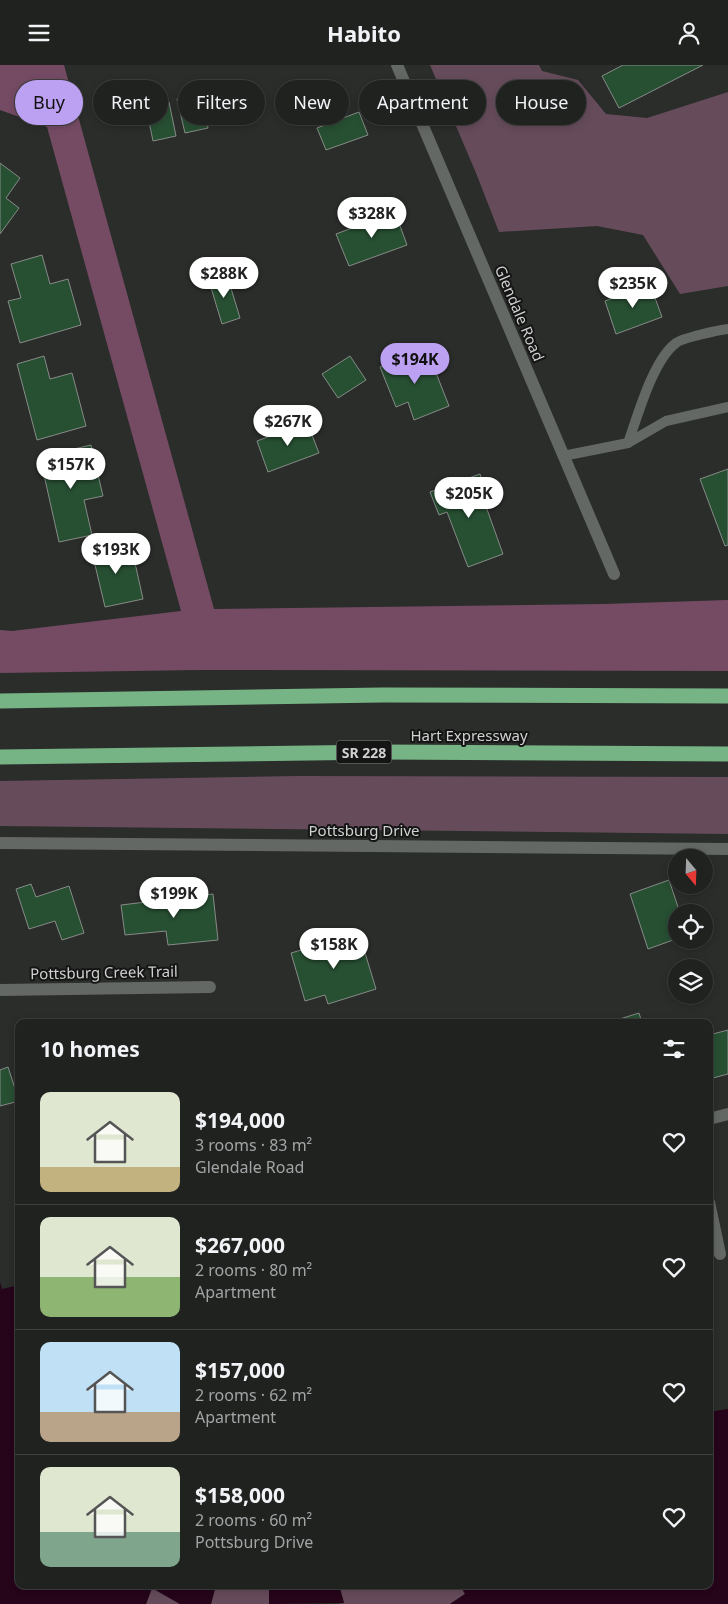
<!DOCTYPE html>
<meta charset="utf-8">
<style>
:root{--surface:#202220;--page:#2d2f2d;--text:#f1f3f6;--muted:#a2a4a5;--line:#3d3f3e;--accent:#bca0f2}
body{margin:0;font-family:"Noto Sans",sans-serif;background:var(--page);color:var(--text);height:100vh;display:flex;flex-direction:column;font-size:19px;white-space:nowrap}
*{box-sizing:border-box;margin:0}
p{font-size:16px;color:var(--muted)}
.icon{flex:none;width:28px;height:28px;fill:none;stroke:currentColor;stroke-width:2;stroke-linecap:round;stroke-linejoin:round}
.map{position:relative;flex:1;overflow:hidden}
.side{position:absolute;left:15px;top:954px;width:698px;height:570px;display:flex;flex-direction:column;background:var(--surface);border-radius:10px;box-shadow:0 2px 8px #0003,0 0 0 1px var(--line)}
.side>*{flex:none}
.banner{position:absolute;left:15px;top:15px;width:699px;height:45px;display:flex;gap:10px}
.needle{width:32px;rotate:161deg}
.fabs{position:absolute;left:668px;top:784px;display:grid;gap:10px}
.fabs a{display:grid;place-items:center;width:45px;height:45px;border-radius:50%;background:var(--surface);box-shadow:0 2px 8px #0003,0 0 0 1px var(--line);font-size:25px}
.price{position:absolute;translate:-50% -42px;padding:0 11px;border-radius:18px;background:#fff;color:#222;font-size:16px;line-height:32px;filter:drop-shadow(0 1px 2px #0008)}
.price::after{content:'';position:absolute;left:50%;top:30px;width:15px;height:11px;margin-left:-8px;background:inherit;clip-path:polygon(0 0,100% 0,50% 100%)}
.price.active{background:var(--accent);color:#111}
ul{padding:0;list-style:none}
li{display:flex;align-items:center;gap:15px;height:125px;padding:0 25px}
li+li{border-top:1px solid var(--line)}
li span{display:grid;place-items:center;flex:none;width:140px;height:100px;border-radius:10px;color:#555}
li>.icon{margin-inline-start:auto}
span .icon{width:60px;height:60px;fill:#fffc;stroke-width:1}
li b{font-size:21px}
h2{display:flex;justify-content:space-between;align-items:center;height:60px;padding:0 25px;font-size:21px}
.tag{padding:0 18px;border-radius:22px;background:var(--surface);box-shadow:0 2px 8px #0003,0 0 0 1px var(--line);font-size:18px;line-height:45px}
.tag.active{background:var(--accent);color:#111}
header{display:flex;justify-content:space-between;align-items:center;height:65px;padding:0 25px;background:var(--surface);font-size:22px;font-weight:700}
.map>svg:first-child{display:block}
.green{fill:#664c5b}
.forest{fill:#754b64}
.water{fill:#26041a}
.building{fill:#274f32;stroke:#878b88}
.lines{fill:none;stroke-linecap:round;stroke-linejoin:round}
.service{stroke:#646865;stroke-width:10}
.minor{stroke:#646865;stroke-width:12}
.motorway{stroke:#77b485;stroke-width:15}
.labels{text-anchor:middle;dominant-baseline:central;stroke-width:4;stroke-linejoin:round;paint-order:stroke}
.shield{fill:#141514;stroke:#989998;stroke-width:1}
.shield-label{font-size:14px;font-weight:bold;fill:#d0d2d0}
.street-label{font-size:15px;fill:#d0d2d0;stroke:#141514}
</style>
<header><svg class="icon" aria-label="menu" viewBox="0 0 24 24"><path d="M4 6h16M4 12h16M4 18h16"/></svg>Habito<svg class="icon" aria-label="person" viewBox="0 0 24 24"><circle cx="12" cy="8" r="4"/><path d="M4 21q1-7 8-7t8 7"/></svg></header>
<div class="map">
<svg width="728" height="1539" viewBox="0 0 728 1539">
<rect width="100%" height="100%" fill="#2a2d2a"/>
<g class="green">
<path d="M430,0H539L542,6L578,15L606,49L647,53L728,27V221L680,229L643,170L597,161L499,167L476,108Z"/>
<path d="M296,711L728,712V769L0,761V716Z"/>
<path d="M216,1520H269V1539H211Z"/>
<path d="M339,1520L414,1524L416,1520H427L430,1522L431,1520H460L465,1529L450,1539H337L344,1538Z"/>
<path d="M152,1523L180,1539H146Z"/>
</g>
<path class="forest" d="M0,0H64L214,544L604,539L728,535V606L198,605L0,608V565L12,566L181,546L47,62L0,45Z"/>
<g class="water">
<path d="M0,1217L2,1224L19,1220V1520H216L211,1539H180L152,1523L146,1539H0Z"/>
<path d="M728,1344V1539H450L465,1529L460,1520H709V1347Z"/>
<path d="M269,1520H339L344,1538L269,1539Z"/>
</g>
<g class="building">
<path d="M623,0H703L619,43L602,11Z"/>
<path d="M200,28L208,63L185,68L177,34Z"/>
<path d="M169,37L176,71L153,76L146,42Z"/>
<path d="M359,47L368,70L326,85L317,63Z"/>
<path d="M0,98L20,113L6,133L19,143L0,169Z"/>
<path d="M395,147L407,180L349,201L336,169Z"/>
<path d="M42,190L50,219L68,214L81,260L20,278L8,236L21,233L11,199Z"/>
<path d="M227,210L240,253L222,259L209,216Z"/>
<path d="M650,219L662,252L616,269L605,236Z"/>
<path d="M427,285L449,341L414,355L408,337L396,342L380,302Z"/>
<path d="M44,291L50,314L72,308L86,361L37,375L17,299Z"/>
<path d="M350,291L366,315L338,333L322,309Z"/>
<path d="M307,357L319,388L268,407L257,376Z"/>
<path d="M91,380L103,431L84,435L92,470L59,477L40,392Z"/>
<path d="M728,404V480L725,481L700,414Z"/>
<path d="M480,409L489,434L484,436L503,489L468,502L447,447L439,450L430,427Z"/>
<path d="M122,476L128,500L135,498L143,534L105,542L91,483Z"/>
<path d="M669,815L680,848H676V874L648,884L630,829Z"/>
<path d="M31,819L36,832L69,821L84,868L62,875L55,856L29,864L16,824Z"/>
<path d="M213,829L218,875L168,880L166,866L125,870L121,840Z"/>
<path d="M359,868L376,924L328,939L325,930L305,936L291,888Z"/>
<path d="M639,948L642,958H607Z"/>
<path d="M728,965V1009L709,1014V970Z"/>
<path d="M8,1002L19,1036L0,1041V1005Z"/>
</g>
<g class="lines">
<g class="service">
<path d="M628,378C638,350 653,295 676,278C682,273 719,265 728,264"/>
<path d="M563,391L628,378L666,356L728,342"/>
</g>
<g class="minor">
<path d="M397,0L614,509"/>
<path d="M0,778L728,784"/>
<path d="M0,925L210,922"/>
<path d="M709,1054L728,1049"/>
<path d="M709,1137L720,1189"/>
</g>
<g class="motorway">
<path d="M0,636L382,630L728,631"/>
<path d="M0,692L384,687L728,689"/>
</g>
</g>
<g class="labels">
<rect class="shield" x="336.5" y="675.5" width="55" height="23" rx="4"/>
<g class="shield-label">
<text x="364" y="687">SR 228</text>
</g>
<g class="street-label">
<text transform="translate(520 248) rotate(67)">Glendale Road</text>
<text x="469" y="670">Hart Expressway</text>
<text x="364" y="765">Pottsburg Drive</text>
<text transform="translate(104 907) rotate(-1)">Pottsburg Creek Trail</text>
</g>
</g>
</svg>
<div class="fabs">
<a><svg class="needle" viewBox="-14 -14 28 28"><path d="M0-13l5 13h-10z" fill="#e53935"/><path d="M0 13l5-13h-10z" fill="#a2a4a5"/></svg></a>
<a><svg class="icon" aria-label="locate" viewBox="0 0 24 24"><circle cx="12" cy="12" r="6"/><path d="M12 2v4M12 18v4M2 12h4M18 12h4"/></svg></a>
<a><svg class="icon" aria-label="layers" viewBox="0 0 24 24"><path d="M12 4l9 5-9 5-9-5zM3 14l9 5 9-5"/></svg></a>
</div>
<b class="price" style="left:372px;top:174px">$328K</b>
<b class="price" style="left:224px;top:234px">$288K</b>
<b class="price" style="left:633px;top:244px">$235K</b>
<b class="price active" style="left:415px;top:320px">$194K</b>
<b class="price" style="left:288px;top:382px">$267K</b>
<b class="price" style="left:71px;top:425px">$157K</b>
<b class="price" style="left:469px;top:454px">$205K</b>
<b class="price" style="left:116px;top:510px">$193K</b>
<b class="price" style="left:174px;top:854px">$199K</b>
<b class="price" style="left:334px;top:905px">$158K</b>
<div class="banner">
<a class="tag active">Buy</a>
<a class="tag">Rent</a>
<a class="tag">Filters</a>
<a class="tag">New</a>
<a class="tag">Apartment</a>
<a class="tag">House</a>
</div>
<section class="side">
<h2>10 homes<svg class="icon" aria-label="filters" viewBox="0 0 24 24"><path d="M4 7h16M4 17h16"/><circle cx="9" cy="7" r="2"/><circle cx="15" cy="17" r="2"/></svg></h2>
<ul>
<li><span style="background:linear-gradient(#dfe7d0 75%,#c2b280 0)"><svg class="icon" aria-label="home" viewBox="0 0 24 24"><path d="M3 11l9-7 9 7M6 9v11h12V9"/></svg></span><div><b>$194,000</b><p>3 rooms · 83 m²</p><p>Glendale Road</p></div><svg class="icon" aria-label="heart" viewBox="0 0 24 24"><path d="M12 20l-8-8c-3-5 5-10 8-4 3-6 11-1 8 4z"/></svg></li>
<li><span style="background:linear-gradient(#dfe7d0 60%,#8fb573 0)"><svg class="icon" aria-label="home" viewBox="0 0 24 24"><path d="M3 11l9-7 9 7M6 9v11h12V9"/></svg></span><div><b>$267,000</b><p>2 rooms · 80 m²</p><p>Apartment</p></div><svg class="icon" aria-label="heart" viewBox="0 0 24 24"><path d="M12 20l-8-8c-3-5 5-10 8-4 3-6 11-1 8 4z"/></svg></li>
<li><span style="background:linear-gradient(#bfe0f5 70%,#b9a48a 0)"><svg class="icon" aria-label="home" viewBox="0 0 24 24"><path d="M3 11l9-7 9 7M6 9v11h12V9"/></svg></span><div><b>$157,000</b><p>2 rooms · 62 m²</p><p>Apartment</p></div><svg class="icon" aria-label="heart" viewBox="0 0 24 24"><path d="M12 20l-8-8c-3-5 5-10 8-4 3-6 11-1 8 4z"/></svg></li>
<li><span style="background:linear-gradient(#dfe7d0 65%,#7fa58c 0)"><svg class="icon" aria-label="home" viewBox="0 0 24 24"><path d="M3 11l9-7 9 7M6 9v11h12V9"/></svg></span><div><b>$158,000</b><p>2 rooms · 60 m²</p><p>Pottsburg Drive</p></div><svg class="icon" aria-label="heart" viewBox="0 0 24 24"><path d="M12 20l-8-8c-3-5 5-10 8-4 3-6 11-1 8 4z"/></svg></li>
</ul>
</section>
</div>
